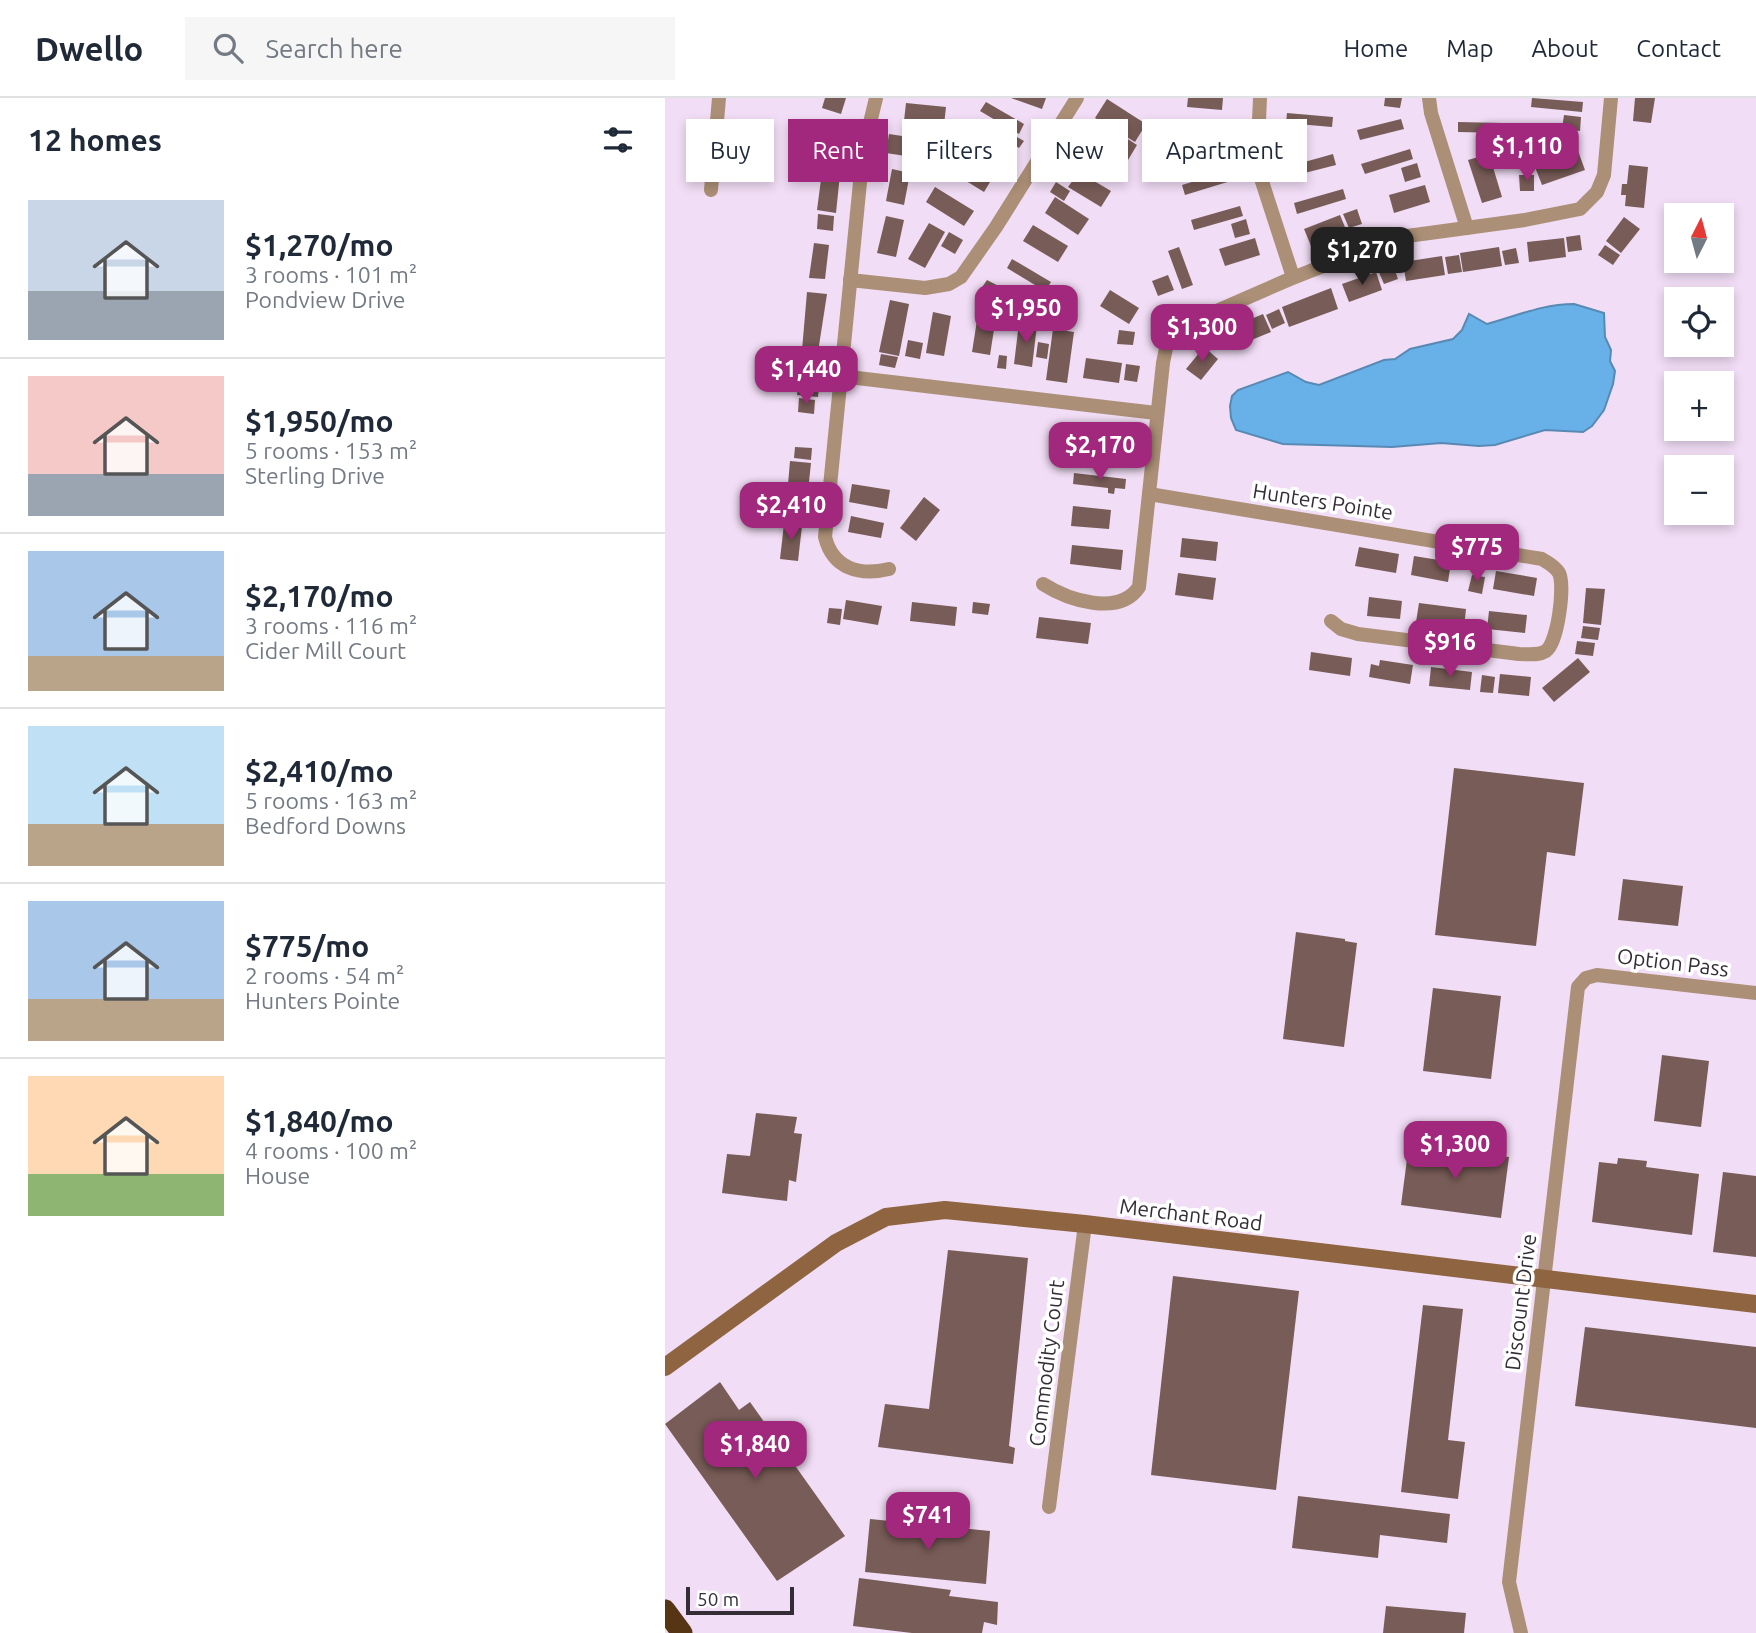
<!DOCTYPE html>
<meta charset="utf-8">
<style>
:root{--surface:#fff;--page:#f6f6f7;--text:#1f2937;--muted:#747a83;--line:#e0e1e3;--accent:#a2287d}
body{margin:0;font-family:Ubuntu,sans-serif;background:var(--page);color:var(--text);height:100vh;display:flex;flex-direction:column;font-size:26px;white-space:nowrap}
*{box-sizing:border-box;margin:0}
p{font-size:23px;color:var(--muted)}
.icon{flex:none;width:38px;height:38px;fill:none;stroke:currentColor;stroke-width:2;stroke-linecap:round;stroke-linejoin:round}
.map{position:relative;flex:1;overflow:hidden}
.drawer{display:flex;flex-direction:column;background:var(--surface);width:665px}
.drawer>*{flex:none}
.top-card{position:absolute;left:21px;top:21px;width:665px;height:63px;display:flex;gap:14px}
.needle{width:46px;rotate:6deg}
.controls{position:absolute;left:999px;top:105px;display:grid;gap:14px}
.controls a{display:grid;place-items:center;width:70px;height:70px;border-radius:0px;background:var(--surface);box-shadow:0 4px 10px #0003;font-size:35px}
.scale{position:absolute;left:21px;bottom:18px;width:108px;box-sizing:border-box;padding-left:7px;border:4px solid #342d36;border-top:0;font-size:19px;line-height:24px;white-space:nowrap;color:#342d36;-webkit-text-stroke:5px #fff;paint-order:stroke}
.price{position:absolute;translate:-50% -60px;padding:0 16px;border-radius:14px;background:var(--accent);color:#fff;font-size:23px;line-height:46px;filter:drop-shadow(0 2px 4px #0008)}
.price::after{content:'';position:absolute;left:50%;top:42px;width:21px;height:16px;margin-left:-10px;background:inherit;clip-path:polygon(0 0,100% 0,50% 100%)}
.price.selected{background:#222;color:#fff}
ul{padding:0;list-style:none}
li{display:flex;align-items:center;gap:21px;height:175px;padding:0 28px}
li+li{border-top:2px solid var(--line)}
li span{display:grid;place-items:center;flex:none;width:196px;height:140px;border-radius:0px;color:#555}
li>.icon{margin-inline-start:auto}
span .icon{width:84px;height:84px;fill:#fffc;stroke-width:1}
li b{font-size:30px}
h2{display:flex;justify-content:space-between;align-items:center;height:84px;padding:0 28px;font-size:30px}
.pill{padding:0 24px;border-radius:0px;background:var(--surface);box-shadow:0 4px 10px #0003;font-size:24px;line-height:63px}
.pill.selected{background:var(--accent);color:#fff}
header{display:flex;align-items:center;gap:42px;box-sizing:border-box;height:98px;padding:0 35px;background:var(--surface);border-bottom:2px solid var(--line)}
header strong{font-size:33px}
nav{display:flex;gap:38px;margin-inline-start:auto;font-size:24px}
.search{width:490px;height:63px;background:var(--page);display:flex;align-items:center;gap:18px;box-sizing:border-box;padding:0 24px;border-radius:0px;color:var(--muted);font-size:26px}
main{display:flex;flex:1;min-height:0}
.map>svg:first-child{display:block}
.water{fill:#67b1e8;stroke:#5889b3;stroke-width:2}
.building{fill:#785c57}
.lines{fill:none;stroke-linecap:round;stroke-linejoin:round}
.street{stroke:#ab8f76;stroke-width:14}
.secondary{stroke:#8e6540;stroke-width:18}
.highway{stroke:#553514;stroke-width:21}
.labels{text-anchor:middle;dominant-baseline:central;stroke-width:7;stroke-linejoin:round;paint-order:stroke}
.street-label{font-size:21px;fill:#342d36;stroke:#fff}
</style>
<header>
<strong>Dwello</strong>
<div class="search"><svg class="icon" aria-label="search" viewBox="0 0 24 24"><circle cx="10" cy="10" r="6"/><path d="M15 15l6 6"/></svg>Search here</div>
<nav><a>Home</a><a>Map</a><a>About</a><a>Contact</a></nav>
</header>
<main>
<section class="drawer">
<h2>12 homes<svg class="icon" aria-label="filters" viewBox="0 0 24 24"><path d="M4 7h16M4 17h16"/><circle cx="9" cy="7" r="2"/><circle cx="15" cy="17" r="2"/></svg></h2>
<ul>
<li><span style="background:linear-gradient(#c9d6e8 65%,#9aa5b1 0)"><svg class="icon" aria-label="home" viewBox="0 0 24 24"><path d="M3 11l9-7 9 7M6 9v11h12V9"/></svg></span><div><b>$1,270/mo</b><p>3 rooms · 101 m²</p><p>Pondview Drive</p></div></li>
<li><span style="background:linear-gradient(#f6c9c9 70%,#9aa5b1 0)"><svg class="icon" aria-label="home" viewBox="0 0 24 24"><path d="M3 11l9-7 9 7M6 9v11h12V9"/></svg></span><div><b>$1,950/mo</b><p>5 rooms · 153 m²</p><p>Sterling Drive</p></div></li>
<li><span style="background:linear-gradient(#a9c7e8 75%,#b9a48a 0)"><svg class="icon" aria-label="home" viewBox="0 0 24 24"><path d="M3 11l9-7 9 7M6 9v11h12V9"/></svg></span><div><b>$2,170/mo</b><p>3 rooms · 116 m²</p><p>Cider Mill Court</p></div></li>
<li><span style="background:linear-gradient(#bfe0f5 70%,#b9a48a 0)"><svg class="icon" aria-label="home" viewBox="0 0 24 24"><path d="M3 11l9-7 9 7M6 9v11h12V9"/></svg></span><div><b>$2,410/mo</b><p>5 rooms · 163 m²</p><p>Bedford Downs</p></div></li>
<li><span style="background:linear-gradient(#a9c7e8 70%,#b9a48a 0)"><svg class="icon" aria-label="home" viewBox="0 0 24 24"><path d="M3 11l9-7 9 7M6 9v11h12V9"/></svg></span><div><b>$775/mo</b><p>2 rooms · 54 m²</p><p>Hunters Pointe</p></div></li>
<li><span style="background:linear-gradient(#ffd9b3 70%,#8fb573 0)"><svg class="icon" aria-label="home" viewBox="0 0 24 24"><path d="M3 11l9-7 9 7M6 9v11h12V9"/></svg></span><div><b>$1,840/mo</b><p>4 rooms · 100 m²</p><p>House</p></div></li>
</ul>
</section>
<div class="map">
<svg width="1091" height="1535" viewBox="0 0 1091 1535">
<rect width="100%" height="100%" fill="#f1ddf5"/>
<path class="water" d="M909,206L939,215L940,239L946,252L945,263L950,273L948,286L939,312L927,328L918,334L880,332L830,347L814,348L776,345L727,349L618,346L571,332L566,320L565,308L567,298L573,292L623,274L641,284L654,287L719,262L730,261L745,251L788,241L797,232L804,216L822,226C851,218 878,206 909,206Z"/>
<g class="building">
<path d="M160,0H181L176,16L157,10Z"/>
<path d="M346,0H381L377,11Z"/>
<path d="M523,0H558L557,12L522,9Z"/>
<path d="M720,0H737L735,10L719,8Z"/>
<path d="M867,0L918,4L917,14L866,9Z"/>
<path d="M970,0H990L986,25L968,23Z"/>
<path d="M442,1L481,26L470,44L430,20Z"/>
<path d="M321,4L359,26L354,36L315,13Z"/>
<path d="M241,5L281,9L279,27L239,23Z"/>
<path d="M622,15L668,19L667,29L621,25Z"/>
<path d="M899,17L916,19L915,33L897,31Z"/>
<path d="M736,21L739,31L695,42L692,32Z"/>
<path d="M160,24L179,26L174,62L156,60Z"/>
<path d="M793,24L837,25V35L793,34Z"/>
<path d="M522,27L563,31L561,50L520,46Z"/>
<path d="M304,33L347,59L341,68L298,42Z"/>
<path d="M345,35L359,43L354,50L341,42Z"/>
<path d="M224,36L257,41L254,60L221,55Z"/>
<path d="M458,38L472,47L454,77L419,55L429,39L450,52Z"/>
<path d="M627,48L632,65L617,69L612,52Z"/>
<path d="M745,51L748,61L700,76L696,66Z"/>
<path d="M913,53L920,72L877,87L870,69Z"/>
<path d="M668,56L671,67L620,80L618,70Z"/>
<path d="M824,56L837,99L817,105L803,62Z"/>
<path d="M286,61L325,84L319,94L280,70Z"/>
<path d="M320,61L334,69L327,81L313,73Z"/>
<path d="M752,65L756,79L740,84L736,70Z"/>
<path d="M964,67L983,69L979,110L960,108L961,97H956L957,86H962Z"/>
<path d="M227,71L245,75L239,107L221,103Z"/>
<path d="M566,72L569,82L520,97L517,87Z"/>
<path d="M157,74L175,76L171,115L152,112Z"/>
<path d="M414,74L446,93L436,109L403,89Z"/>
<path d="M854,77H869V93H855Z"/>
<path d="M391,84L405,93L399,103L385,94Z"/>
<path d="M760,87L765,104L729,115L724,97Z"/>
<path d="M270,89L309,113L299,128L261,104Z"/>
<path d="M678,91L681,101L632,116L629,105Z"/>
<path d="M390,99L424,121L413,137L380,115Z"/>
<path d="M575,108L578,118L529,132L526,122Z"/>
<path d="M692,111L697,126L684,130L678,116Z"/>
<path d="M153,116L169,118L168,133L152,131Z"/>
<path d="M675,117L682,134L646,148L639,131Z"/>
<path d="M221,118L239,122L231,159L212,155Z"/>
<path d="M959,119L975,131L956,155L941,143Z"/>
<path d="M581,121L585,136L570,140L566,126Z"/>
<path d="M264,125L280,134L260,170L243,161Z"/>
<path d="M368,127L403,148L393,164L358,143Z"/>
<path d="M284,134L298,142L290,156L276,148Z"/>
<path d="M915,137L917,152L903,154L901,139Z"/>
<path d="M590,140L595,157L560,168L554,151Z"/>
<path d="M899,140L901,159L864,164L862,144Z"/>
<path d="M149,145L164,147L160,181L144,180Z"/>
<path d="M940,147L955,157L948,167L933,157Z"/>
<path d="M514,149L528,187L517,191L503,153Z"/>
<path d="M834,149L837,168L798,174L795,155Z"/>
<path d="M851,150L854,165L840,167L837,153Z"/>
<path d="M794,157L797,174L783,176L780,159Z"/>
<path d="M777,158L780,177L741,183L738,164Z"/>
<path d="M347,161L386,184L380,193L342,170Z"/>
<path d="M728,167L733,181L719,186L713,172Z"/>
<path d="M711,174L717,192L684,204L677,186Z"/>
<path d="M503,177L509,192L493,198L487,183Z"/>
<path d="M322,182L355,199L346,216L311,198Z"/>
<path d="M666,190L673,211L624,229L617,209Z"/>
<path d="M445,192L474,210L464,226L435,208Z"/>
<path d="M142,194L162,196L153,254L137,252Z"/>
<path d="M225,202L244,206L234,258L214,254Z"/>
<path d="M614,211L620,225L607,231L601,217Z"/>
<path d="M268,214L286,218L279,258L261,255Z"/>
<path d="M598,216L606,234L579,245L572,227Z"/>
<path d="M312,222L330,225L325,257L307,254Z"/>
<path d="M354,225L372,227L367,269L349,266Z"/>
<path d="M388,231L409,234L402,285L381,282Z"/>
<path d="M454,232L470,234L468,247L452,246Z"/>
<path d="M243,242L258,245L255,261L240,258Z"/>
<path d="M373,244L384,246L382,261L371,259Z"/>
<path d="M539,249L553,261L536,282L521,271Z"/>
<path d="M137,256L157,258L153,299L132,297Z"/>
<path d="M216,256L233,259L230,270L214,267Z"/>
<path d="M334,257L342,258L341,271L332,270Z"/>
<path d="M421,260L457,265L454,285L418,280Z"/>
<path d="M461,266L475,268L472,284L459,282Z"/>
<path d="M134,300L150,302L149,316L133,314Z"/>
<path d="M130,349L147,350L146,362L129,360Z"/>
<path d="M125,363L146,365L141,412L121,410Z"/>
<path d="M409,375L461,381L460,391L450,390L449,396L443,395V390L408,386Z"/>
<path d="M187,386L225,392L222,411L184,404Z"/>
<path d="M259,399L275,412L251,443L235,430Z"/>
<path d="M408,408L446,412L444,431L406,428Z"/>
<path d="M123,412L139,414L138,423L121,420Z"/>
<path d="M186,418L219,425L216,440L183,434Z"/>
<path d="M119,426L137,428L133,463L115,461Z"/>
<path d="M517,440L553,444L551,463L515,459Z"/>
<path d="M407,447L458,452L456,472L405,466Z"/>
<path d="M694,449L734,456L731,475L690,468Z"/>
<path d="M749,458L786,464L783,484L746,477Z"/>
<path d="M831,473L872,480L869,498L828,491Z"/>
<path d="M513,475L551,480L548,502L510,497Z"/>
<path d="M807,477L820,479L817,496L803,493Z"/>
<path d="M921,490L940,491L936,527L918,525Z"/>
<path d="M704,499L737,503L735,521L702,518Z"/>
<path d="M181,502L217,508L213,527L178,521Z"/>
<path d="M247,504L292,509L290,528L245,523Z"/>
<path d="M308,504L325,506L323,517L307,515Z"/>
<path d="M754,505L801,511L799,529L751,524Z"/>
<path d="M164,510L177,511L175,527L162,525Z"/>
<path d="M824,513L862,517L860,535L822,531Z"/>
<path d="M374,519L426,525L423,546L371,540Z"/>
<path d="M918,528L935,530L933,542L916,540Z"/>
<path d="M912,543L930,545L928,558L910,556Z"/>
<path d="M646,554L687,560L685,578L644,572Z"/>
<path d="M913,560L925,574L889,604L877,590Z"/>
<path d="M715,562L748,567L745,586L704,579L706,566L714,568Z"/>
<path d="M766,569L807,574L805,592L764,588Z"/>
<path d="M835,576L866,579L864,598L833,595Z"/>
<path d="M817,577L830,579L828,595L815,594Z"/>
<path d="M789,670L919,685L910,758L882,754L871,848L770,837Z"/>
<path d="M958,781L1018,788L1013,828L953,822Z"/>
<path d="M631,834L680,841V843L692,845L679,949L618,941Z"/>
<path d="M768,890L836,898L826,981L758,973Z"/>
<path d="M997,957L1044,963L1036,1029L989,1023Z"/>
<path d="M91,1015L132,1019L129,1035L137,1036L131,1084L124,1082L122,1103L57,1095L62,1056L85,1058Z"/>
<path d="M744,1046L844,1059L836,1120L736,1107Z"/>
<path d="M953,1060L982,1063L981,1069L1034,1076L1027,1137L927,1124L934,1064L952,1066Z"/>
<path d="M1058,1074L1091,1078V1159L1048,1154Z"/>
<path d="M283,1152L363,1160L344,1348L350,1350L348,1366L213,1349L220,1306L264,1311Z"/>
<path d="M508,1178L634,1193L611,1392L486,1377Z"/>
<path d="M758,1207L798,1211L783,1342L800,1344L793,1401L736,1394Z"/>
<path d="M920,1229L1091,1249V1330L910,1308Z"/>
<path d="M55,1284L74,1312L85,1304L180,1438L112,1483L0,1326Z"/>
<path d="M633,1398L785,1416L782,1445L715,1437L713,1460L627,1450Z"/>
<path d="M205,1421L325,1433L321,1486L200,1474Z"/>
<path d="M194,1480L286,1492L284,1498L333,1504L332,1527L319,1524L317,1535H247L188,1528Z"/>
<path d="M721,1508L801,1515L799,1535H718Z"/>
</g>
<g class="lines">
<g class="street">
<path d="M211,0L198,54L160,439C168,471 195,478 224,471"/>
<path d="M595,0L592,68L628,179"/>
<path d="M764,0L766,15L802,130"/>
<path d="M46,92L54,0"/>
<path d="M185,182L260,190L284,186L296,179L331,129L412,0"/>
<path d="M175,278L491,315"/>
<path d="M484,396L877,461C883,465 890,468 894,475C900,488 893,544 881,553C873,558 863,556 854,556L693,536L676,531L666,523"/>
<path d="M378,486C403,502 454,519 474,489L498,265L502,245L515,229L625,181L714,146L735,139L860,122L915,111L932,94L939,77L946,0"/>
<path d="M384,1409L420,1126"/>
<path d="M856,1535L844,1484L913,889L921,880L932,877L1091,895"/>
</g>
<path class="secondary" d="M0,1269L171,1145L221,1119L280,1112L420,1126L1091,1206"/>
<path class="highway" d="M0,1512L17,1535"/>
</g>
<g class="labels">
<g class="street-label">
<text transform="translate(658 403) rotate(9)">Hunters Pointe</text>
<text transform="translate(1008 864) rotate(7)">Option Pass</text>
<text transform="translate(526 1116) rotate(7)">Merchant Road</text>
<text transform="translate(855 1204) rotate(-83)">Discount Drive</text>
<text transform="translate(381 1265) rotate(-83)">Commodity Court</text>
</g>
</g>
</svg>
<div class="controls">
<a><svg class="needle" viewBox="-14 -14 28 28"><path d="M0-13l5 13h-10z" fill="#e53935"/><path d="M0 13l5-13h-10z" fill="#747a83"/></svg></a>
<a><svg class="icon" aria-label="locate" viewBox="0 0 24 24"><circle cx="12" cy="12" r="6"/><path d="M12 2v4M12 18v4M2 12h4M18 12h4"/></svg></a>
<a>+</a>
<a>−</a>
</div>
<div class="scale">50 m</div>
<b class="price" style="left:862px;top:85px">$1,110</b>
<b class="price selected" style="left:697px;top:189px">$1,270</b>
<b class="price" style="left:361px;top:247px">$1,950</b>
<b class="price" style="left:537px;top:266px">$1,300</b>
<b class="price" style="left:141px;top:308px">$1,440</b>
<b class="price" style="left:435px;top:384px">$2,170</b>
<b class="price" style="left:126px;top:444px">$2,410</b>
<b class="price" style="left:812px;top:486px">$775</b>
<b class="price" style="left:785px;top:581px">$916</b>
<b class="price" style="left:790px;top:1083px">$1,300</b>
<b class="price" style="left:90px;top:1383px">$1,840</b>
<b class="price" style="left:263px;top:1454px">$741</b>
<div class="top-card">
<a class="pill">Buy</a>
<a class="pill selected">Rent</a>
<a class="pill">Filters</a>
<a class="pill">New</a>
<a class="pill">Apartment</a>
</div>
</div>
</main>
